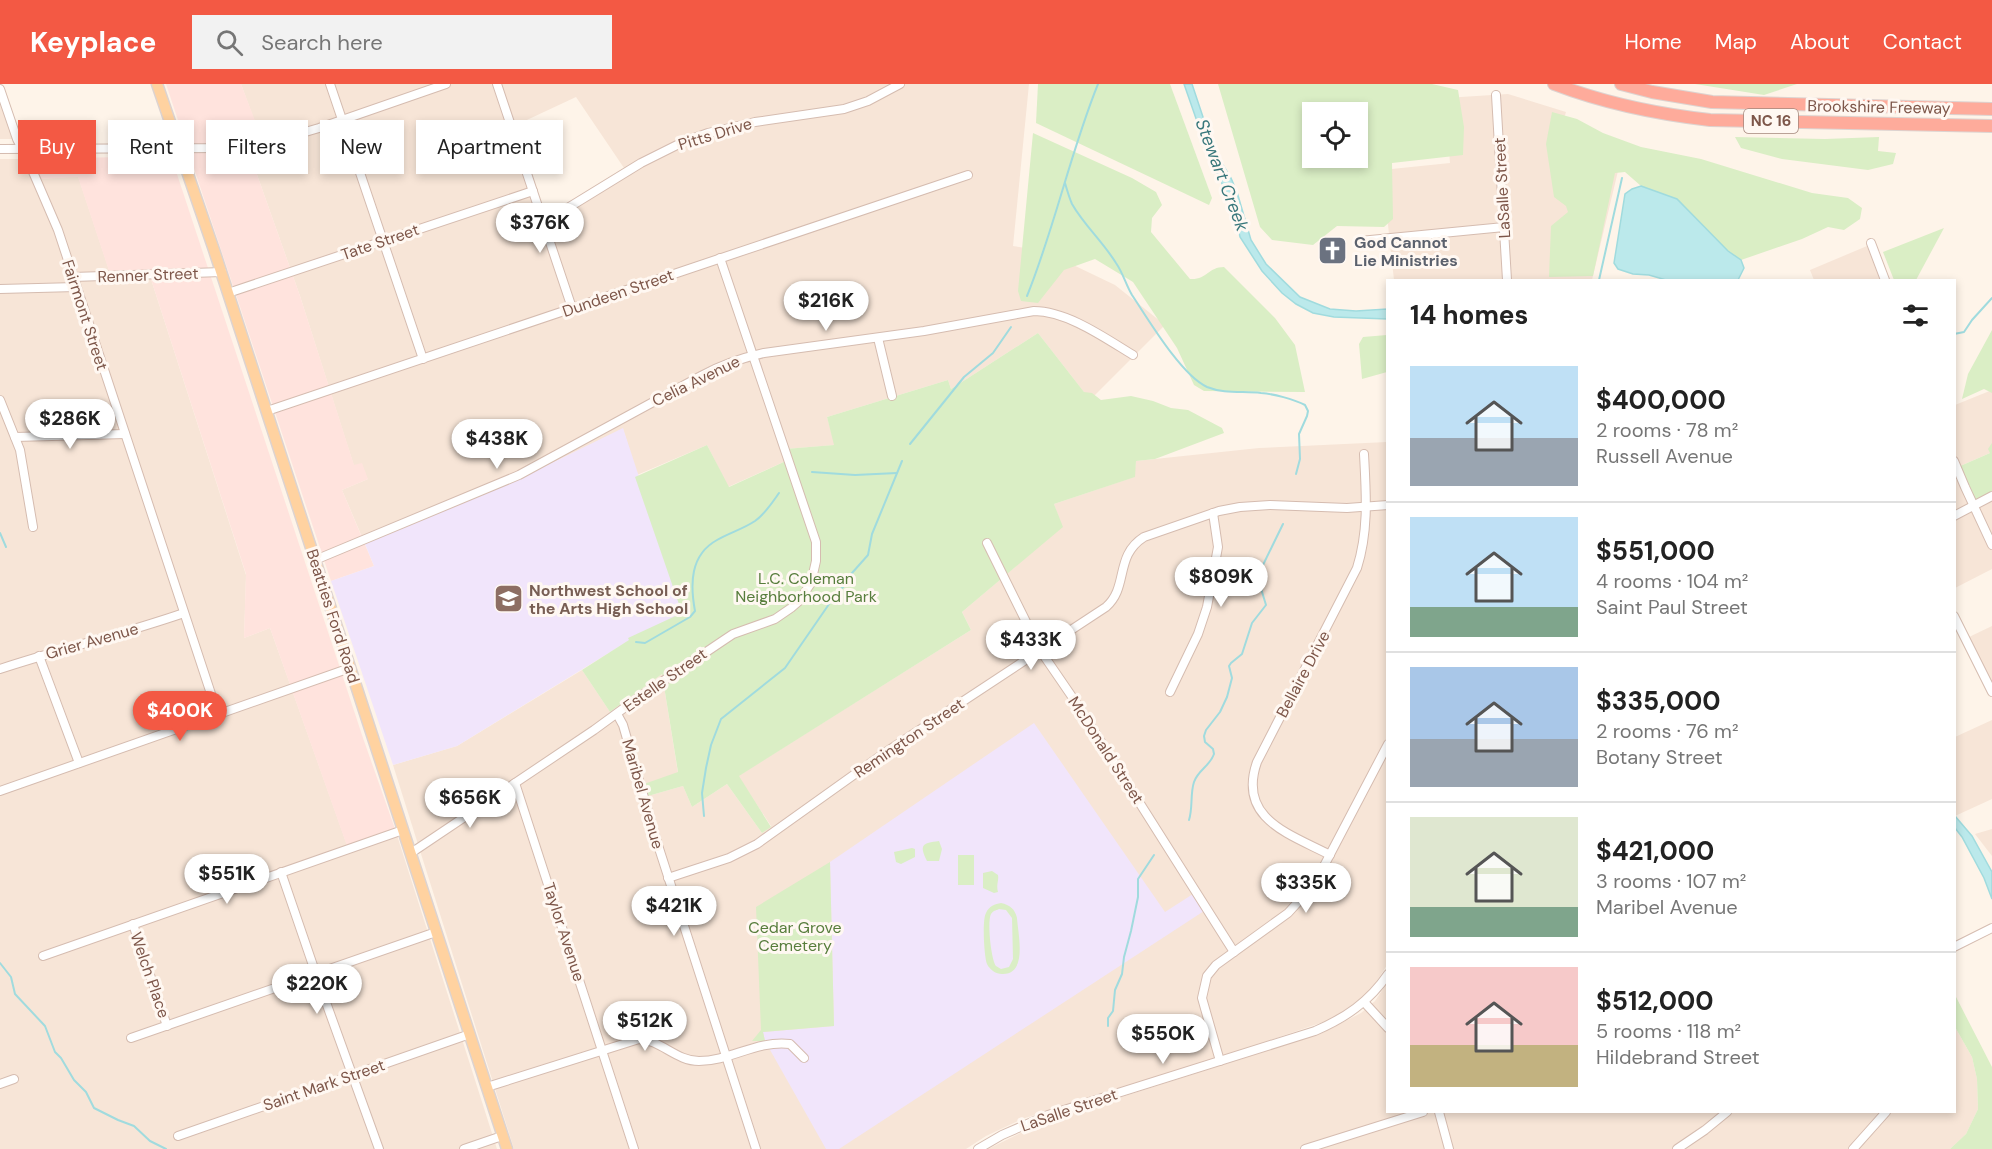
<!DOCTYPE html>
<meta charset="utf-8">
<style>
:root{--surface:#fff;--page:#f2f2f2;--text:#222;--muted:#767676;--line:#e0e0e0;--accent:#f35944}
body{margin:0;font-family:"DM Sans",sans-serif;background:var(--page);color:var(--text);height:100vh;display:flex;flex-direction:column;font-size:22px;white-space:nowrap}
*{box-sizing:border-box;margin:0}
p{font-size:20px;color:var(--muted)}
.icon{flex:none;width:33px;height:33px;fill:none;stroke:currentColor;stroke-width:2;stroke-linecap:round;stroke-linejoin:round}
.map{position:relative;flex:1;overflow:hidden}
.drawer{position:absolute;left:1386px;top:195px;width:570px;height:834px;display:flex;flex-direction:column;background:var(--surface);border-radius:0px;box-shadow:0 3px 9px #0003}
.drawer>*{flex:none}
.guide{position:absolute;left:18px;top:36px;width:570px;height:54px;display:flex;gap:12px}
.tools{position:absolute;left:1302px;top:18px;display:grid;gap:12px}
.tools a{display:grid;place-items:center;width:66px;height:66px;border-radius:0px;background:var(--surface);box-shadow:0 3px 9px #0003;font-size:30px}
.price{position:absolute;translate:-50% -51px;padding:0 14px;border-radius:21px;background:#fff;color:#222;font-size:20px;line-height:39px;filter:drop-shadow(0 2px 3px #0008)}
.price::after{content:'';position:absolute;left:50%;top:36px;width:18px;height:14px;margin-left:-9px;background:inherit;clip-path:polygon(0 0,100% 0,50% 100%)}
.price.current{background:var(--accent);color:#fff}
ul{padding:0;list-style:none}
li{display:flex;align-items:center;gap:18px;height:150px;padding:0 24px}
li+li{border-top:2px solid var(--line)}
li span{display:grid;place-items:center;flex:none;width:168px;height:120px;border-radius:0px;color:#555}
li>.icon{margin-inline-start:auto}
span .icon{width:72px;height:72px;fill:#fffc;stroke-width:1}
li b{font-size:26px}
h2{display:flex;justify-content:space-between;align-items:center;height:72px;padding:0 24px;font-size:26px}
.pill{padding:0 21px;border-radius:0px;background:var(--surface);box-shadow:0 3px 9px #0003;font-size:21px;line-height:54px}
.pill.current{background:var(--accent);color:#fff}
header{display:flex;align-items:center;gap:36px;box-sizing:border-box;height:84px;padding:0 30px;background:var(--accent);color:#fff}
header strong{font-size:28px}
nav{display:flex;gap:33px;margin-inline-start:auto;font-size:21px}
.search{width:420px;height:54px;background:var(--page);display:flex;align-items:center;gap:15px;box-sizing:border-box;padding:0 21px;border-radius:0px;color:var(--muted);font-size:22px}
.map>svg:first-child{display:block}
.residential{fill:#f7e5d7;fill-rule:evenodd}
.commercial{fill:#ffe3dd}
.education{fill:#f1e5fb}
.green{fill:#daeec5;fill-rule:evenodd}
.water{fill:#bbe9eb;stroke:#a0dbde;stroke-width:1.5}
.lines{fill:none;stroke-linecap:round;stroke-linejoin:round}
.stream{stroke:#a0dbde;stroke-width:2}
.minor-casing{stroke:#d5bcb0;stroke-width:10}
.major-casing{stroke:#ddd3d0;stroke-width:13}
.highway-casing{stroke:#ddd3d0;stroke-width:14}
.minor{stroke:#fff;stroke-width:8}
.major{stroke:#ffd2a0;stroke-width:10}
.highway{stroke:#feab9b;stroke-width:12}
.labels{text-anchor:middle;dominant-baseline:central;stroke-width:6;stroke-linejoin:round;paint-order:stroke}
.shield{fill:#fff8f2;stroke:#a4877c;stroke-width:1.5}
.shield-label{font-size:15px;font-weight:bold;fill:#7d5649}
.street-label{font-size:16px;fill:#7d5649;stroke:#fff8f2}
.worship-label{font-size:16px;font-weight:bold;fill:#5b616d;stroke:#fff8f2;text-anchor:start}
.park-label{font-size:16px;fill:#577d3c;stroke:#fff8f2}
.education-label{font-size:16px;font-weight:bold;fill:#785e54;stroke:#fff8f2;text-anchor:start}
.water-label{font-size:18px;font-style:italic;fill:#38777b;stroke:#fff8f2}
</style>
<header>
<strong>Keyplace</strong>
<div class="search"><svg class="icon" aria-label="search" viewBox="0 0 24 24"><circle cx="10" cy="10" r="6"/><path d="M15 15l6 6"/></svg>Search here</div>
<nav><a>Home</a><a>Map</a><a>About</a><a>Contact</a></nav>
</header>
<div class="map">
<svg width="1992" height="1065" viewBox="0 0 1992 1065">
<rect width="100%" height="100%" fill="#fef4e9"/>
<g class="residential">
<path d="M0,0H2L20,55H0Z"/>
<path d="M241,0H1029L1013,162L1044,167L1115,201L1165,241L1090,316L1038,249L951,305L948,296L827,333L835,361L785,365L788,376L728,403L707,361L637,391L623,345L513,398L365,460L342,406L368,395L354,382L300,212L248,65L263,60ZM576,13L624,84L546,132L514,42Z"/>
<path d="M1508,10L1566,28L1553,70L1618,87L1592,196H1394L1382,86L1450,79L1445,14Z"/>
<path d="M0,75H32L41,95L78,92L110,189H149L246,491L244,554L270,544L347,761L395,745L497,1065H0Z"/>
<path d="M1867,162L1882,196H1814L1810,186Z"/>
<path d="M1992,306V368L1958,383L1955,372V321Z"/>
<path d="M1387,358V881L1375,900L1359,917L1338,932L1323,938L1248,964L1022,1035L986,1052L966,1065H514L393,681L457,662L582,586L610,628L662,590L678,689L648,712L683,702L692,723L727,700L762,749L771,742L738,692L971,546L962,528L1062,443L1054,420L1134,393L1136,377L1259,364Z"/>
<path d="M1963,393L1992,410V485L1955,504V397Z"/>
<path d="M1992,542V601L1969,553Z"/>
<path d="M1992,636V715L1955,732V653Z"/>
<path d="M1992,745V772L1975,750Z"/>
<path d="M1387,899L1388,1028H1954L1955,943L1972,973L1977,995L1978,1025L1966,1050L1950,1065H988L1041,1039L1322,949L1361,929L1375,917Z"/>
</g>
<g class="commercial">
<path d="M166,0H241L264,60L248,65L300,212L354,381L362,379L368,395L342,406L374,482L331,497Z"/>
<path d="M165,72L174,81L363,654L395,745L347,762L270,544L244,554L246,490L149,189L110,190L78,93L41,95L32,75Z"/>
</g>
<g class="education">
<path d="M623,344L685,533L630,556L457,662L393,681L331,497L374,482L365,460L513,398Z"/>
<path d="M1034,639L1165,828L1193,810L1204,827L839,1065H826L765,957L763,948L834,942L830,778Z"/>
</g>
<g class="green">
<path d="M1038,0H1170L1212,114L1209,121L1036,39Z"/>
<path d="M1218,0H1432L1458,6L1464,43L1463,71L1392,79L1393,135L1384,143L1337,142L1313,161L1272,156L1260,143ZM1312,28H1358V74H1312Z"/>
<path d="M1695,0H1797L1764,11Z"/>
<path d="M1552,28L1577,35L1603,49L1641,63L1701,75L1812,109L1848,114L1862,124L1860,135L1844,146L1828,143L1802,155L1741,176L1728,167L1677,115L1641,102L1625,88L1615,89L1593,192L1549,193L1551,142L1568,128L1566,122L1554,113L1546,60Z"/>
<path d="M1033,49L1132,94L1156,108L1162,121L1152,134L1151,148L1190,195C1207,196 1208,183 1224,183L1275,234L1295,261L1305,308L1204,307L1194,301L1177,264L1133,198L1095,175L1064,186L1038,219L1021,217L1018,207Z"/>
<path d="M1735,53L1825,55L1879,53L1878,67L1896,69L1893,80L1868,86L1782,75L1741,64Z"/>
<path d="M1944,144L1916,196H1894L1883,168Z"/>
<path d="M1992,246V309L1984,305L1962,315L1968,290Z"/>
<path d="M1038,249L1084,308L1092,309L1101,316L1131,312L1153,317L1171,324L1188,326L1222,344L1224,349L1155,375L1136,377L1135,393L1054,420L1063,443L962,528L971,546L739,692L771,743L762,749L727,700L692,723L683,702L648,712L644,700L678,688L662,590L610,628L582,586L629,556L628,554L682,529L635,393L707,361L729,403L788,376L785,365L834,361L827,333L948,296L951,305Z"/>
<path d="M1387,251V288L1362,295L1359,260L1363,253Z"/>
<path d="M1992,359V410L1974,420L1958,383L1990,369L1988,365Z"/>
<path d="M939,757L942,765L939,777H927C919,761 922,759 939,757Z"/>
<path d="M912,764L915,765V773L901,780L896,778L894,768Z"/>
<rect x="958" y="771" width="16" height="30"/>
<path d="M830,778L834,942L763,948L765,957H752L761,946L756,823Z"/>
<path d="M992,787L998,791C999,797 996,800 998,808L994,809L983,804V789Z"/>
<path d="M1001,819C1010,821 1015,825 1017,834C1018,850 1028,891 1002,890C996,890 990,886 987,880C984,873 982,835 986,829C989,822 995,820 1001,819ZM999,825L1006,826L1012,834L1013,875L1009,883L1001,885L996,882C991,875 987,837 991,830C994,826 995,827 999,825Z"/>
<path d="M1955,911L1992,983V1065H1950L1966,1050L1978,1025L1977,995L1972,973L1955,943Z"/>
</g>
<g class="water">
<path d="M1184,0H1192L1214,66L1231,94L1237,108L1251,156L1266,180L1300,213L1330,225L1356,227L1387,225V235L1334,233L1313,229L1296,220L1282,209L1262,187L1240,153L1234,126L1208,69Z"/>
<path d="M1641,102L1677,115L1728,167L1741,176L1744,184L1738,196H1666L1649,191L1633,190L1618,185L1614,179L1625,110L1632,105Z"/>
<path d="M1955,732L1972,752L1992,788V815L1984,794L1962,753L1955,744Z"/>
</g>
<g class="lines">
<g class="stream">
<path d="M1065,99C1067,106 1069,113 1072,120C1084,141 1103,158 1116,179C1123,189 1126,201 1132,211C1148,235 1181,291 1207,303C1224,310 1243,307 1261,309C1274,310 1293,315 1305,321L1308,327L1307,332L1299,350L1300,375L1296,390"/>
<path d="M1599,196L1622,94"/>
<path d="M1027,212C1055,143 1070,69 1098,0"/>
<path d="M1954,250L1964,248L1972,236L1992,214"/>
<path d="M910,360L964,293L993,269L1011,243"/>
<path d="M812,388L855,391L897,389"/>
<path d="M0,449L6,463"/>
<path d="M636,558L645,559L690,533L695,527C690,500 690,471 717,456C729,449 743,445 755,437C765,430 772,419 779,409"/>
<path d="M704,732L702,709L706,684L711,661L721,635L785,584L836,510L846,500L844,498L868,471L872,450L902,377"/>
<path d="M1189,736C1193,724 1190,710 1194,698C1198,686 1210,682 1214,670L1213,665L1205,658L1204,652L1206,646L1220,628L1227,613L1232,594L1229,582L1231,579L1242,570L1252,539L1266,521L1256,488L1262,483L1283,440"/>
<path d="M0,879L11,893L15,910L45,942L55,968L61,974L74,996L86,1008L94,1024L118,1036L134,1042L150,1057L166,1065"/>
<path d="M1108,942V934L1113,927L1115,906L1122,890L1124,873L1131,847L1138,813V795L1154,771"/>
</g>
<defs>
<g id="minor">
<path d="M330,0L423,275"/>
<path d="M497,0L572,224"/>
<path d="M0,5L17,55L30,81L58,146L218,631"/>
<path d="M1496,11L1507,196"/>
<path d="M0,65L229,64L268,59L319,44L446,0"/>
<path d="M543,137L558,130L641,79L683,58L708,49L755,38L844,25L868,17L900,0"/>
<path d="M1360,157L1504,143"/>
<path d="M1871,159L1885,196"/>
<path d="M73,193L222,188"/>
<path d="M0,205L76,203"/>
<path d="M228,209L533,107"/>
<path d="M878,254L892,312"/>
<path d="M0,316L20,366L33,443"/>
<path d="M267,327L968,91"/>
<path d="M15,353L125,350"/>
<path d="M1954,377L1965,403L1992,461"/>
<path d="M1954,432L1992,412"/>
<path d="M987,459L1040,566L1077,620L1234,868"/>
<path d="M315,476L519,391L701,292C721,281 742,274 764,269L924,247L1034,227C1067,227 1105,254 1133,271"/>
<path d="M1954,532L1992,608"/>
<path d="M39,572L79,679"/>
<path d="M0,585C61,565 123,550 184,529"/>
<path d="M1170,608L1198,550L1207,523L1218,463L1213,429"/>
<path d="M617,630L623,641L656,755L756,1065"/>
<path d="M515,699L634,1065"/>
<path d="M0,707L350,584"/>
<path d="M411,769L594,646L635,616L724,556L733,550L775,535L791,524L799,517L811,499L816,477V458L720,174"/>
<path d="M1330,771C1290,750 1237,735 1257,678L1357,484C1369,446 1366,409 1364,370"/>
<path d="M281,788L319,899L379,1065"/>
<path d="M668,794L729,774L757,760L883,670L1106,523C1129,503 1114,472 1144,453L1219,427L1240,423L1270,421L1347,424L1388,421"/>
<path d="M133,840L167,942"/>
<path d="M1954,863L1992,844"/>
<path d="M43,872L403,746"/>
<path d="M1364,918L1388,944"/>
<path d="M131,954L436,848"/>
<path d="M1220,977L1202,914L1207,892L1216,881L1288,829L1309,806L1325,780L1388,660"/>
<path d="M0,1000L14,995"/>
<path d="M487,1003L639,955C661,956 676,977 699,977C730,977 757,956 790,960L804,974"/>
<path d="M1439,1028L1449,1065"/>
<path d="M178,1052L470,950"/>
<path d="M464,1065L502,1052"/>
<path d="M978,1065L1002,1051L1048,1031L1315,947C1345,934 1369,918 1388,890"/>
<path d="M1305,1065L1423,1028"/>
<path d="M1677,1065L1705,1046L1727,1028"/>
<path d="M1853,1065L1886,1028"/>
</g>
<path id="major" d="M157,0L214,166L507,1065"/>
<g id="highway">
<path d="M1554,0C1604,19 1656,30 1710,36L1992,42"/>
<path d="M1621,0L1652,8L1712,18L1992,25"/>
</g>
</defs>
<use href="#minor" class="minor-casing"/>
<use href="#major" class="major-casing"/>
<use href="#highway" class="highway-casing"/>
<use href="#minor" class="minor"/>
<use href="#major" class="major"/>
<use href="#highway" class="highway"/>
</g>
<defs>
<symbol id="church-square" viewBox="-11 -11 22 22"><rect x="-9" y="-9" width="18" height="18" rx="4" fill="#6b7280" stroke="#fff8f2"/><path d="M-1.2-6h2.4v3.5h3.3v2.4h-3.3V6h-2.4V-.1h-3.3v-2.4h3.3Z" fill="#fff"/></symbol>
<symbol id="school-square" viewBox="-11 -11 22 22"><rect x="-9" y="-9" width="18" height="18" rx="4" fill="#8d6e63" stroke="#fff8f2"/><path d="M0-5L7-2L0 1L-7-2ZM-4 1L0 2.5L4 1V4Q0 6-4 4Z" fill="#fff"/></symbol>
</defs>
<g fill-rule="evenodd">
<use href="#church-square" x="1316" y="150" width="33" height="33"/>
<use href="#school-square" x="492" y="498" width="33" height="33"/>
</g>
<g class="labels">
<rect class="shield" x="1744" y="25" width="54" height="24" rx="4.5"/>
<g class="shield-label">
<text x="1771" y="37">NC 16</text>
</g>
<g class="street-label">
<text transform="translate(1879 23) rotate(1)">Brookshire Freeway</text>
<text transform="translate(715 50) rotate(-17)">Pitts Drive</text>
<text transform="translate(1502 104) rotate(-93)">LaSalle Street</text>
<text transform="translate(380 158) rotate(-19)">Tate Street</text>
<text transform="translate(148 191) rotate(-2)">Renner Street</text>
<text transform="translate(618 209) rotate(-19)">Dundeen Street</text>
<text transform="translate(85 231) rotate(72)">Fairmont Street</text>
<text transform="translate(696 297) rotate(-26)">Celia Avenue</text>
<text transform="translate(333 532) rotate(72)">Beatties Ford Road</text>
<text transform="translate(92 557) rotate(-16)">Grier Avenue</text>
<text transform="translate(1303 590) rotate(-62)">Bellaire Drive</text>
<text transform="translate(665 596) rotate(-35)">Estelle Street</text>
<text transform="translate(909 654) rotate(-34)">Remington Street</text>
<text transform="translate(1106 666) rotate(57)">McDonald Street</text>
<text transform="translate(643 710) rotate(74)">Maribel Avenue</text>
<text transform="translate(564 848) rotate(72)">Taylor Avenue</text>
<text transform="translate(150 891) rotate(71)">Welch Place</text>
<text transform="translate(324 1001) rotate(-19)">Saint Mark Street</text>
<text transform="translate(1069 1026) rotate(-19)">LaSalle Street</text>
</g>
<g class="worship-label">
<text x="1354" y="158">God Cannot<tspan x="1354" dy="18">Lie Ministries</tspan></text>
</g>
<g class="park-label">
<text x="806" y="494">L.C. Coleman<tspan x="806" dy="18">Neighborhood Park</tspan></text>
<text x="795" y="843">Cedar Grove<tspan x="795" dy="18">Cemetery</tspan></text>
</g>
<g class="education-label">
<text x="529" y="506">Northwest School of<tspan x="529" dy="18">the Arts High School</tspan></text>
</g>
<g class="water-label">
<text transform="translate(1222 91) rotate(69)">Stewart Creek</text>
</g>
</g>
</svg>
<div class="tools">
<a><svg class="icon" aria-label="locate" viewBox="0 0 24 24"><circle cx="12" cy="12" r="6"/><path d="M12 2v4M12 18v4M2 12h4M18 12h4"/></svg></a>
</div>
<b class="price" style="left:540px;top:170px">$376K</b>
<b class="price" style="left:826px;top:248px">$216K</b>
<b class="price" style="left:70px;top:366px">$286K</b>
<b class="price" style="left:497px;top:386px">$438K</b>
<b class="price" style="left:1221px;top:524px">$809K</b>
<b class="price" style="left:1031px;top:587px">$433K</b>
<b class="price current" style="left:180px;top:658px">$400K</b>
<b class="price" style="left:470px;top:745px">$656K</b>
<b class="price" style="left:227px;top:821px">$551K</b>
<b class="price" style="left:1306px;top:830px">$335K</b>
<b class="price" style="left:674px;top:853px">$421K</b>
<b class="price" style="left:317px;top:931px">$220K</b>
<b class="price" style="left:645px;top:968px">$512K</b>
<b class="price" style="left:1163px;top:981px">$550K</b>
<div class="guide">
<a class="pill current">Buy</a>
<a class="pill">Rent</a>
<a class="pill">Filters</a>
<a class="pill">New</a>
<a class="pill">Apartment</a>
</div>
<section class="drawer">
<h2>14 homes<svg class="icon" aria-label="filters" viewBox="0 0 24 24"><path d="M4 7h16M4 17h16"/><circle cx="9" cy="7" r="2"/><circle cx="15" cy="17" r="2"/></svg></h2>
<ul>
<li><span style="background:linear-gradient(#bfe0f5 60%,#9aa5b1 0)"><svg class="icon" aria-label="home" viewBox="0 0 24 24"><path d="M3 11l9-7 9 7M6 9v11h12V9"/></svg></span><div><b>$400,000</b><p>2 rooms · 78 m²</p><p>Russell Avenue</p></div></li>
<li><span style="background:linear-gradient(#bfe0f5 75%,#7fa58c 0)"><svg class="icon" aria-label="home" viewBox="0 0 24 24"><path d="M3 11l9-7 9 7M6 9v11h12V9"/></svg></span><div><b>$551,000</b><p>4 rooms · 104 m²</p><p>Saint Paul Street</p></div></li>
<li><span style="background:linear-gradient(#a9c7e8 60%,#9aa5b1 0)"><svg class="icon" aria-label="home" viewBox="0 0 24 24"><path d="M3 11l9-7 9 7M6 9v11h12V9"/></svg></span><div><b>$335,000</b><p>2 rooms · 76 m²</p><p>Botany Street</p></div></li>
<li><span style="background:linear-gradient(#dfe7d0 75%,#7fa58c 0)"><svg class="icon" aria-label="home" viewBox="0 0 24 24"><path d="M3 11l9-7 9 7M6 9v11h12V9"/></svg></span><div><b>$421,000</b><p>3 rooms · 107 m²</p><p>Maribel Avenue</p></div></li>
<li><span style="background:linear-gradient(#f6c9c9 65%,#c2b280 0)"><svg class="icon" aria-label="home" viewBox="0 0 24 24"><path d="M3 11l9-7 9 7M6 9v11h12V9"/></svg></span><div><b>$512,000</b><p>5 rooms · 118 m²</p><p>Hildebrand Street</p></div></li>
</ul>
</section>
</div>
